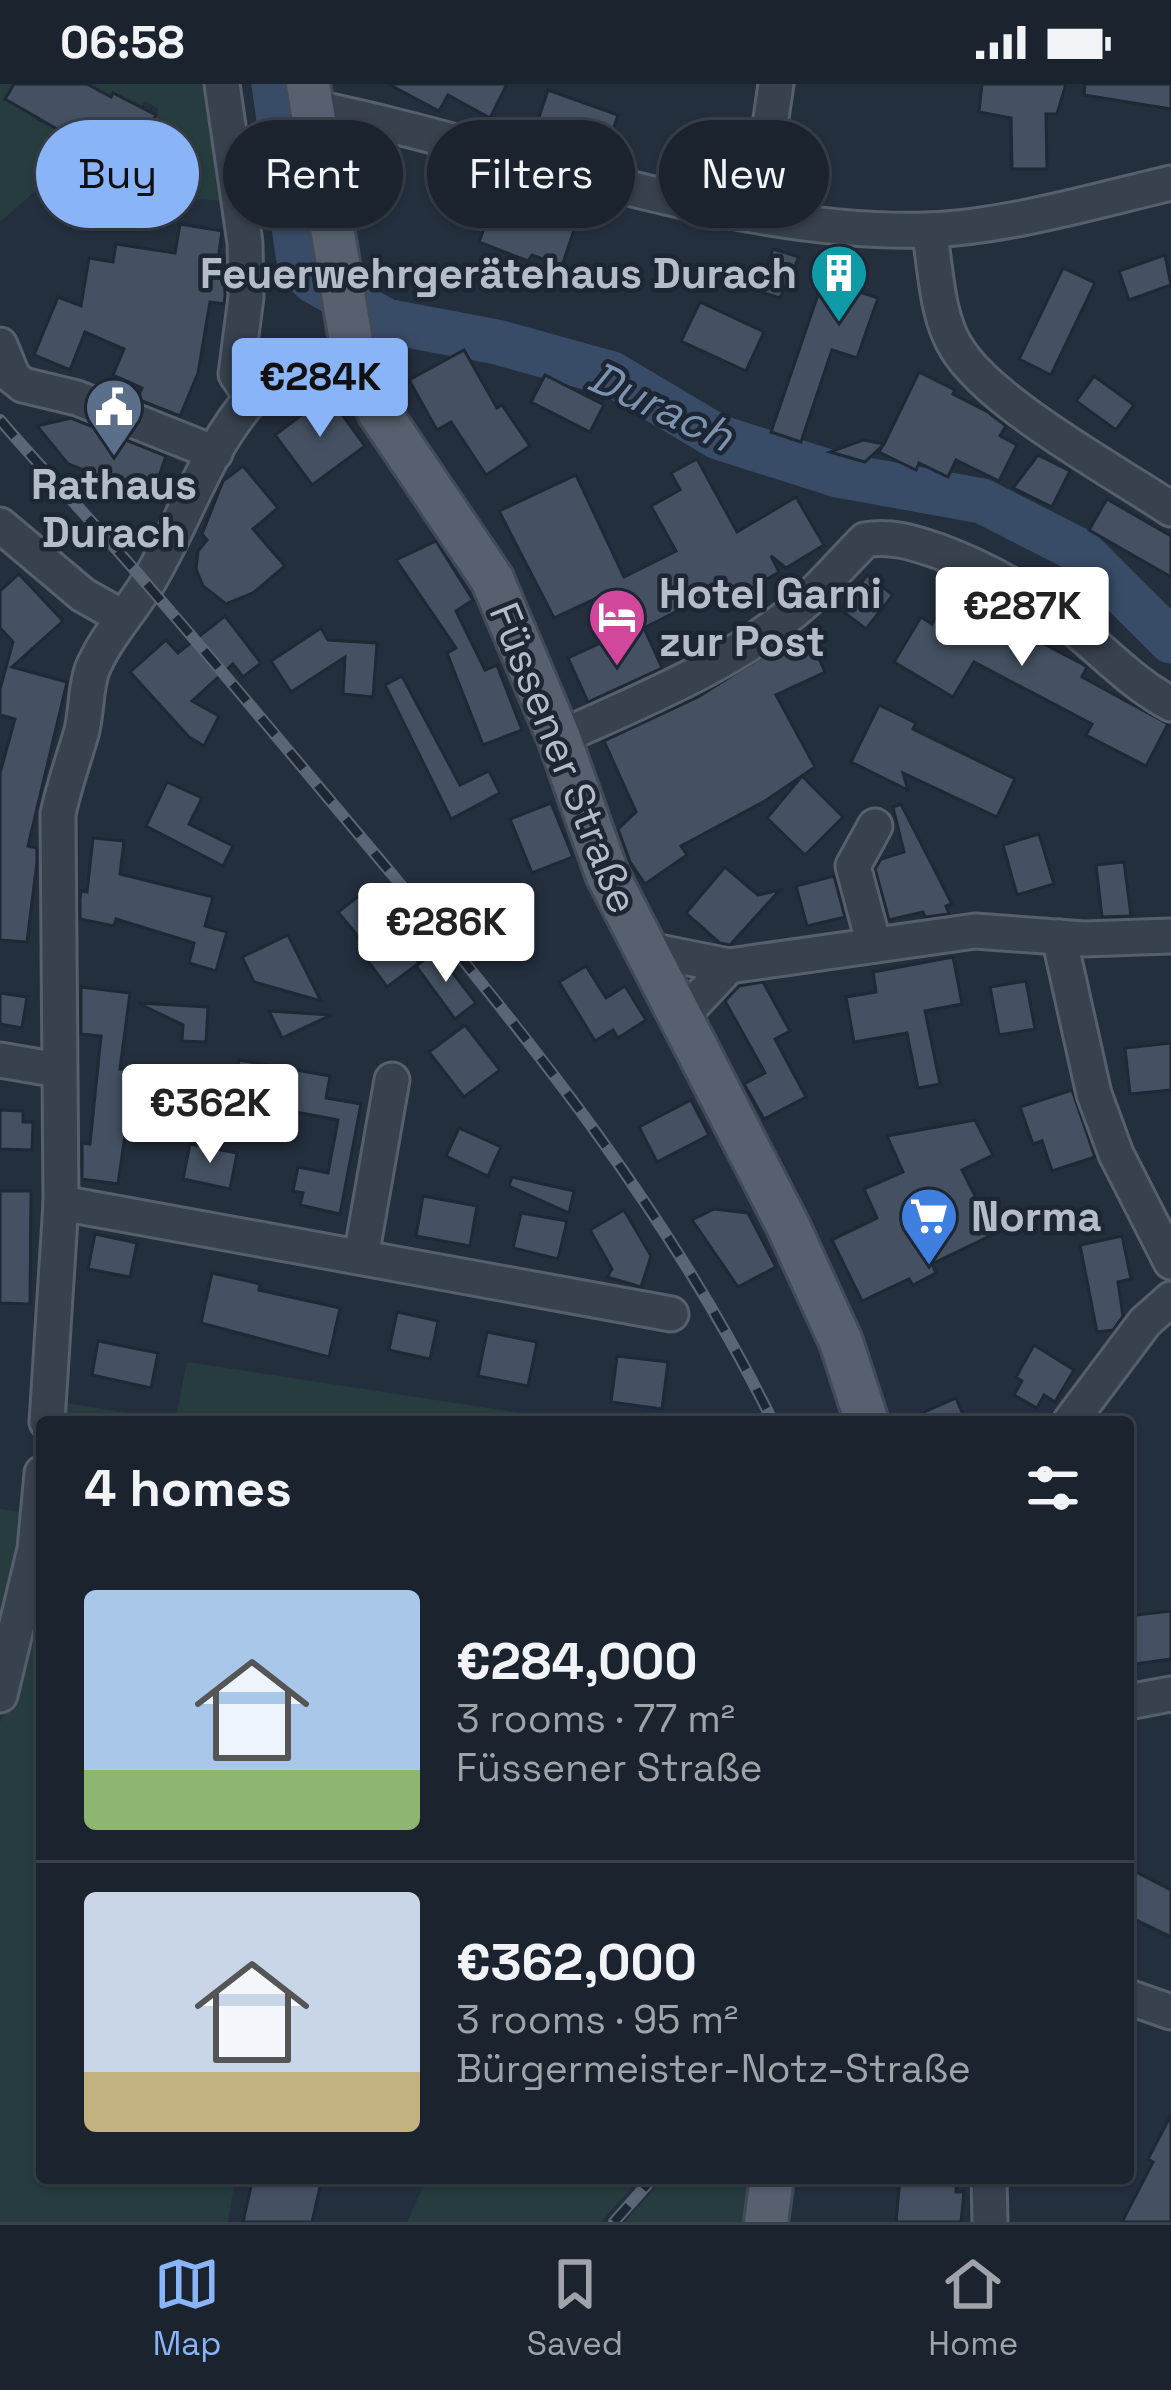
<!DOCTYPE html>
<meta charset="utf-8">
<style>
:root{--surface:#1b232e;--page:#282f3a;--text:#f1f3f6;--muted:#a0a4aa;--line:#39404a;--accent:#8ab4f8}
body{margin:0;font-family:"Space Grotesk",sans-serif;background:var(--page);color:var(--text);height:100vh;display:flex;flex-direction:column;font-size:45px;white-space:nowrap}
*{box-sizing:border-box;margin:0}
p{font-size:39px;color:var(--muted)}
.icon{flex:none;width:66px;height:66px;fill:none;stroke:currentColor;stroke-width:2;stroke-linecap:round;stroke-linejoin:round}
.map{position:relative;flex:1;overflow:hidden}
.sheet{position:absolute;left:36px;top:1332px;width:1098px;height:768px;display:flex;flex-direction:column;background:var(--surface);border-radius:12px;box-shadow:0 3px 9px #0004,0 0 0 3px var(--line)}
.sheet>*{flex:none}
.top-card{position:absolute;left:36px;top:36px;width:1101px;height:108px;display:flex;gap:24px}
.price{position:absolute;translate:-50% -102px;padding:0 27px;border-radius:12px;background:#fff;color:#222;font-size:39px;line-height:78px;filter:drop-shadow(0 3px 6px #0008)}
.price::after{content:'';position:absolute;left:50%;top:72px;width:36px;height:27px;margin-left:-18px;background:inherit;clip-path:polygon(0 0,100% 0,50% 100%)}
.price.current{background:var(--accent);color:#111}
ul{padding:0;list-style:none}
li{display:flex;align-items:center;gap:36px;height:300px;padding:0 48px}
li+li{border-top:3px solid var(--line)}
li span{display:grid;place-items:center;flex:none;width:336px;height:240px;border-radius:12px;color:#555}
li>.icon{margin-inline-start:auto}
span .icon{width:144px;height:144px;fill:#fffc;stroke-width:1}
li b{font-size:51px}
h2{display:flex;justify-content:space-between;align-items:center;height:144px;padding:0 48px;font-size:51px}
.chip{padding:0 42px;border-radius:54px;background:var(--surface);box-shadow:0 3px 9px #0004,0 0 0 3px var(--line);font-size:42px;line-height:108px}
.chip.current{background:var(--accent);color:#111}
.status{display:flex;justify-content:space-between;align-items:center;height:84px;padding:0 60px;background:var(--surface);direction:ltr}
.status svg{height:33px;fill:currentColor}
.tabs{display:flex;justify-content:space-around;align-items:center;height:168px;border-top:3px solid var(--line);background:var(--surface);font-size:33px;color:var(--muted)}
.tabs a{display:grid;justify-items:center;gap:6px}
.tabs .current{color:var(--accent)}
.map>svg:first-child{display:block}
.green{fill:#263c3f}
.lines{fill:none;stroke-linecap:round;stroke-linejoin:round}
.river{stroke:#394c67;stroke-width:45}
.building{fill:#455162;stroke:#1f2835;stroke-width:3}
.minor-casing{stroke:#565f6c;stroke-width:39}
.major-casing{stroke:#414a57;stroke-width:48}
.minor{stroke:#38414e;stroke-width:33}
.major{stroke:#56606e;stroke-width:42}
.rail-casing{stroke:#5a6575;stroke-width:12}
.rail{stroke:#1d2633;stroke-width:8;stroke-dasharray:22;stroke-linecap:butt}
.labels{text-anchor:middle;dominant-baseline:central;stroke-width:9;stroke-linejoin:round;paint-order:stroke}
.poi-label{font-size:42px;font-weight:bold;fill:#b4bcc9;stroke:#1d2633;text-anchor:start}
.street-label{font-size:42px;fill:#b4bcc9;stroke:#1d2633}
.water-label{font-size:45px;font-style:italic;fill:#7c92b1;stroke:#1d2633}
</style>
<div class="status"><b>06:58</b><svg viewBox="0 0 49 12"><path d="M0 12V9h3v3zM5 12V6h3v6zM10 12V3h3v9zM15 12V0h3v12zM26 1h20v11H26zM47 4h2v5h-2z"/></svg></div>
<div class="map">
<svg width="1171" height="2138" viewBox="0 0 1171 2138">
<rect width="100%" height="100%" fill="#242f3e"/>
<g class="green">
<path d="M0,0H14L6,16L37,33L36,36L87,58L90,52L133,75L152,70L159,57L151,40L159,25L145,17L141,23L114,9L111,13L87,0H210L224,117L122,110L93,143L34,108L0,138Z"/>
<path d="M187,1278L580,1338H59L61,1318L175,1337Z"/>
<path d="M0,1425L28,1429L0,1576Z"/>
<path d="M42,1478V2094H235L228,2138H0V1638L16,1601Z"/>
<path d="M427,2094H640L601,2138H407Z"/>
<path d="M664,2094H758L752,2138H625Z"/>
</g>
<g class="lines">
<path class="river" d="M274,0L298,171L304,187L314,197L386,237L497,258L612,290L718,353L838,391L982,417L1082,468L1171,557"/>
</g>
<g class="building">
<path d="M14,0H87L111,13L113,9L156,31L151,40L159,57L152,70L133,75L90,52L87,58L76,56L5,15Z"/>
<path d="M388,0H507L490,34L448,11L439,27Z"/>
<path d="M982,0H1066L1057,30H1046L1047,85H1012L1011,34L979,28Z"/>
<path d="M1085,0H1171V25L1084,11Z"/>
<path d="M548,6L618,31L605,69L535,45Z"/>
<path d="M502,94L556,113L546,133L575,143L562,182L532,171L528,177L479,158Z"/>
<path d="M180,140L222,147L218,176L224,177L225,212L224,220L210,218L198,289L180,332L137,315L142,304L113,291L124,265L85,248L70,286L34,271L58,213L81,222L89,174L113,178L116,160L175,169Z"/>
<path d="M773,165L799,173L780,214L758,207Z"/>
<path d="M1165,171L1171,201L1129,216L1119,187Z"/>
<path d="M1063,184L1095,199L1051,291L1019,275Z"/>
<path d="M823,196L878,214L857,274L832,266L801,358L771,348Z"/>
<path d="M700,218L764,248L746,287L681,257Z"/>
<path d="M464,266L497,324L502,321L530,362L486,391L451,338L437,346L409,296Z"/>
<path d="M919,288L955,306L953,310L988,328L1006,342L1000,352L1017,361L999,397L956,376L948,393L919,379L916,386L879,368L883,361L865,378L830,368L863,356L884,360Z"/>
<path d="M545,291L604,321L590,348L531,318Z"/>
<path d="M1094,292L1134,321L1116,346L1076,317Z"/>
<path d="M328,311L365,362L312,401L275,351Z"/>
<path d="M71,334L166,372L152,412L68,380L37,342Z"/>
<path d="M1038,371L1070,387L1052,423L1013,404Z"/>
<path d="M697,375L737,448L796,413L824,461L786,484L771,472L779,488L729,518L721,505L644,544L662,584L588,618L568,574L620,550L603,511L554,534L499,427L576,391L624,493L676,467L651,422L680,406L671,389Z"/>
<path d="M243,382L278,424L253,445L285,482L253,509L226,520L203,502L196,485L198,467L207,456L202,450L223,397Z"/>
<path d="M1107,415L1171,452V493L1089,446Z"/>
<path d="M436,457L473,516L456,527L485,586L497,581L522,646L483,661L447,569L456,564L396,476Z"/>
<path d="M19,490L63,537L12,583L67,598L28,762L37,764V778L27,858L0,856V689L15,635L0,631V605L13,558L0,544V507Z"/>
<path d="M867,491L893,511L866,545L841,526Z"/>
<path d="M955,496L1021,532L1014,544L1084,581L1087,583L1082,593L1168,640L1146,682L1086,651L1092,640L974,578L953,613L894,578L921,533L932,540Z"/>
<path d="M225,532L261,579L243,593L233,580L192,617L219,632L204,662L189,653L130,588L166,556L178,569Z"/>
<path d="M321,544L328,556L377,559L373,613L343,610L345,573L291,608L271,577Z"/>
<path d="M808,550L825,588L776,611L815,683L765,717L681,762L687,771L645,800L630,778L618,745L636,728L604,657L698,613L797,551Z"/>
<path d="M402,592L460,701L489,687L500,709L451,735L385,601Z"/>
<path d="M879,621L916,639L913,645L1015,695L997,733L903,689L908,706L851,678Z"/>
<path d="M802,692L843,733L805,771L767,734Z"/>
<path d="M167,698L202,714L189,740L233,762L223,782L146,742Z"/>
<path d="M551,719L573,773L532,789L510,735Z"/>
<path d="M901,720L952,820L946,822L949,830L925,833L923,828L889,836L875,785L881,775L904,768L893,723Z"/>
<path d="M1039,750L1054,800L1017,811L1003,761Z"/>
<path d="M93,754L124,757L120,790L213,813L205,842L227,848L216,887L189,879L194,859L116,835L114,842L80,835V815L81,807L87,808Z"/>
<path d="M1124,778L1131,832L1102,833L1096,781Z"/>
<path d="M725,783L758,811L780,806L730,861L720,859L686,829Z"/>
<path d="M834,792L845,833L807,842L796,802Z"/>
<path d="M364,808L419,879L387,903L359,865L365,861L338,828Z"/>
<path d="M288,851L321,917L254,898L242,873Z"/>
<path d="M436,867L476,919L455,935L416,882Z"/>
<path d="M953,873L962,920L925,927L940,1000L918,1004L907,949L854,958L846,913L876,908L873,888Z"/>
<path d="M586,882L606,914L625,902L646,936L618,954L613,946L595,957L559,898Z"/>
<path d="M1026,897L1035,945L999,951L990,903Z"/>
<path d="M763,898L790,947L775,955L806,1013L764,1035L744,1000L765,989L725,917L739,902Z"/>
<path d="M81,903L130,909L120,985L144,988L141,1011L187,1023L183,1042L128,1030L118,1100L82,1095V1059L90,1060L101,952L81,950Z"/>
<path d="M0,909L27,913L22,944L0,940Z"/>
<path d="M138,919L208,923L206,958L182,957L183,941Z"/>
<path d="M269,927L331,931L282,954Z"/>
<path d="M465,941L500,986L464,1013L429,968Z"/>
<path d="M1171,959V1006L1130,1010L1125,964Z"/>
<path d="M239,976L330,992L326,1014L361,1020L340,1130L300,1121L303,1109L293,1107L298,1083L328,1089L338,1036L232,1016Z"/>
<path d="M1072,1006L1095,1073L1052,1087L1042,1057L1033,1060L1020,1023Z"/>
<path d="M691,1016L709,1051L657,1078L639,1043Z"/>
<path d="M0,1026L23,1027V1038H33L32,1066L0,1065Z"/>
<path d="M975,1036L993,1071L962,1086L994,1150L932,1180L936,1189L913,1201L909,1195L862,1217L832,1156L877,1134L864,1105L903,1088L887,1052Z"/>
<path d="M459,1044L501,1063L488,1092L446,1072Z"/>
<path d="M190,1060L237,1069L230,1105L183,1095Z"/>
<path d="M512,1093L574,1107L569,1129L509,1102Z"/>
<path d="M0,1107H31L30,1220L0,1219Z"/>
<path d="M423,1112L477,1122L470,1162L416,1152Z"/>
<path d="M714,1125L748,1129L776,1183L738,1203L692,1136Z"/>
<path d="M624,1126L651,1172L641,1203L607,1193L612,1185L590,1146Z"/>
<path d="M521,1129L567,1137L558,1175L513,1164Z"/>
<path d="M95,1150L137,1159L130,1193L88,1185Z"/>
<path d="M1122,1152L1131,1195L1118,1198L1123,1232L1113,1246L1097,1248L1080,1161Z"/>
<path d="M212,1189L260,1200L259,1206L340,1224L329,1273L201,1239Z"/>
<path d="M397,1228L438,1237L430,1275L389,1266Z"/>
<path d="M487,1248L537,1258L528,1302L478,1292Z"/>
<path d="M98,1257L158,1269L151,1304L92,1291Z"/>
<path d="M1034,1261L1074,1286L1055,1318L1044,1311L1037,1324L1014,1311L1022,1297L1016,1293Z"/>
<path d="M617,1272L668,1278L662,1325L611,1318Z"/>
<path d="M956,1314L966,1338H902Z"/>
<path d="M1171,1527V1575L1128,1581V1532Z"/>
<path d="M1136,1788L1171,1806V1853L1128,1832V1804Z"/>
<path d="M1171,2031V2138H1122L1153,2078L1148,2075Z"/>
<path d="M253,2094H322L312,2138H243Z"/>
<path d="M900,2094H957L956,2108H964L961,2138H896Z"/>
</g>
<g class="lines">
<defs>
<g id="minor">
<path d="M222,0L245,159L246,213L236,290L252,314"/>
<path d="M310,23C507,62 728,152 928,146C1007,143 1094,117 1171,99"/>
<path d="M757,130L776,0"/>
<path d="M929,146C936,183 936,231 956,263C989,319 1114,387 1171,425"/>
<path d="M0,261L13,293L23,301L77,314L215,369"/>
<path d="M0,441L83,511L122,533"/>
<path d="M559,654C644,615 735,580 806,517C826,498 845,476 865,456C891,451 914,459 938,467C982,483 1023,506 1061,534C1099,562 1128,597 1171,620"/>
<path d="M1059,853L1094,1010L1116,1070L1171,1178"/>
<path d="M874,861L853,782L875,742"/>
<path d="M644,865L729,882L975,847L1084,855L1171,852"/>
<path d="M681,933L729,882"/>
<path d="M0,976L58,986"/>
<path d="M61,1119L671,1230"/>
<path d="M361,1173L392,996"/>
<path d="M47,1338L61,1119L58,730C64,702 73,677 81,650C87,629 85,606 92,586C105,554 129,529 147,500C184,440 204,368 252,314L352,263"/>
<path d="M1070,1338L1145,1238L1171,1215"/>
<path d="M0,1611L35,1465L42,1389"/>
<path d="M1128,1618L1171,1610"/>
<path d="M1128,1913L1171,1928"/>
<path d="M989,2094L990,2138"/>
</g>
<g id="major">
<path d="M308,0L352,263L379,328L492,495L559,654L607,790L788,1142L841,1258L867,1338"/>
<path d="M766,2138L772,2094"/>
</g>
</defs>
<use href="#minor" class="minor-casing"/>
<use href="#major" class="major-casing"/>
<use href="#minor" class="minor"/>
<use href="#major" class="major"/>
<defs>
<g id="rail">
<path d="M0,336C49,393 102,447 151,505C232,598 311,694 391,789C534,960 674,1136 773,1338"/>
<path d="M614,2138L653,2094"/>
</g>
</defs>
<use href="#rail" class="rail-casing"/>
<use href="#rail" class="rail"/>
</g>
<defs>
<symbol id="building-pin" viewBox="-11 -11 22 30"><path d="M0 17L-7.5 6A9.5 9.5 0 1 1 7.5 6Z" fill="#0f9aa8" stroke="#1d2633"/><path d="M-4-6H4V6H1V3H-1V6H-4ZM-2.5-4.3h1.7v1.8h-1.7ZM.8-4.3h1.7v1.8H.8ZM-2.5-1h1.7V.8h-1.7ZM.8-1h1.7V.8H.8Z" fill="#fff"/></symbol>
<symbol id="civic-pin" viewBox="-11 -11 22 30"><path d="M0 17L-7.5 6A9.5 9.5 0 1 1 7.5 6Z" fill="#5c6f8a" stroke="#1d2633"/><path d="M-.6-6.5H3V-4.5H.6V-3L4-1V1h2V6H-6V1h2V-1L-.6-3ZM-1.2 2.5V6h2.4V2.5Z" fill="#fff"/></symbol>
<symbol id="hotel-pin" viewBox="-11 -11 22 30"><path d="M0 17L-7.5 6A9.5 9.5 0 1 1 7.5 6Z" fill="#d1479c" stroke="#1d2633"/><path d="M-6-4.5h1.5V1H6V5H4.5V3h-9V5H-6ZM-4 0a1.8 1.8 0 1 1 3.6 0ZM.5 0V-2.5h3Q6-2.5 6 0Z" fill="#fff"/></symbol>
<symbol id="supermarket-pin" viewBox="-11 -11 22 30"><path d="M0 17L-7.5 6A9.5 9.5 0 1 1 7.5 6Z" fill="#3f7fe0" stroke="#1d2633"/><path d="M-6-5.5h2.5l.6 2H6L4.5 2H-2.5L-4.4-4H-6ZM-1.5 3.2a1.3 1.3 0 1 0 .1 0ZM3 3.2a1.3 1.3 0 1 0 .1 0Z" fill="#fff"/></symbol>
</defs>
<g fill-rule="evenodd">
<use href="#building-pin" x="806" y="156" width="66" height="90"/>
<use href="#civic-pin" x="81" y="290" width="66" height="90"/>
<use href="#hotel-pin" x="584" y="500" width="66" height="90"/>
<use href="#supermarket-pin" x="896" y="1099" width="66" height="90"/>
</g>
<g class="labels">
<g class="poi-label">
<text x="797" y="189" text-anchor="end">Feuerwehrgerätehaus Durach</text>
<text x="114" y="400" text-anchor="middle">Rathaus<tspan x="114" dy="48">Durach</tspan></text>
<text x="659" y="509">Hotel Garni<tspan x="659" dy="48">zur Post</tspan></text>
<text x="971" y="1132">Norma</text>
</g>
<g class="street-label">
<text transform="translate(564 674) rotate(68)">Füssener Straße</text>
</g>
<g class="water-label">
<text transform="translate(661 322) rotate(25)">Durach</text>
</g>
</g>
</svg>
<b class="price current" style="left:320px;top:356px">€284K</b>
<b class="price" style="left:1022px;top:585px">€287K</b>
<b class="price" style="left:446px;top:901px">€286K</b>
<b class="price" style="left:210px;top:1082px">€362K</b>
<div class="top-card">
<a class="chip current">Buy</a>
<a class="chip">Rent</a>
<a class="chip">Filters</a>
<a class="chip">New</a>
</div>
<section class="sheet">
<h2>4 homes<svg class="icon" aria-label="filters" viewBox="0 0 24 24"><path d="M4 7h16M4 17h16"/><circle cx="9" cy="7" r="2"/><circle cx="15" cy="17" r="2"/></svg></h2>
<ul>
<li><span style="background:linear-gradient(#a9c7e8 75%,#8fb573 0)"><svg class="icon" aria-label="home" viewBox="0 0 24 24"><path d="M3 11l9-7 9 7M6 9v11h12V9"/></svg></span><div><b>€284,000</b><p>3 rooms · 77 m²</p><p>Füssener Straße</p></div></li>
<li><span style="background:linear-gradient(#c9d6e8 75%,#c2b280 0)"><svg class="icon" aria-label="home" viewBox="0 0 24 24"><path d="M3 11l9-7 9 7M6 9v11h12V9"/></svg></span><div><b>€362,000</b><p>3 rooms · 95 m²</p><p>Bürgermeister-Notz-Straße</p></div></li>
</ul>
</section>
</div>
<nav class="tabs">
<a class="current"><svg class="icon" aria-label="map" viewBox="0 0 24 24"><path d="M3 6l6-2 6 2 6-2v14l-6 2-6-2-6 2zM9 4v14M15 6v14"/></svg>Map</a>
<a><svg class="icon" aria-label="saved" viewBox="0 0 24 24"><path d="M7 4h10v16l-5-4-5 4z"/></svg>Saved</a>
<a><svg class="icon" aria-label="home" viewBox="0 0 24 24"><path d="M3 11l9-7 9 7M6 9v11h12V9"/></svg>Home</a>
</nav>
